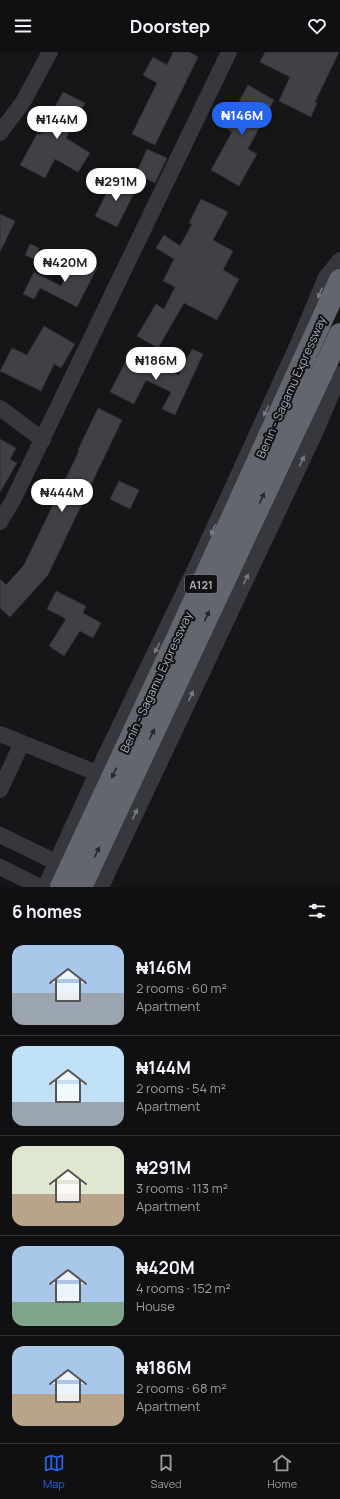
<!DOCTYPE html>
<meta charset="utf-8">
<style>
:root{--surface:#101012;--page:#1e1e20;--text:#f1f3f6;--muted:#9c9d9f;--line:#303032;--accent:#2563eb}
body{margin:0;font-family:Manrope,sans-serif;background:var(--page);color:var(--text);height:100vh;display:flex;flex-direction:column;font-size:15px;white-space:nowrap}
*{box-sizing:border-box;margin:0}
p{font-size:13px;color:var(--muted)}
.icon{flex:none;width:22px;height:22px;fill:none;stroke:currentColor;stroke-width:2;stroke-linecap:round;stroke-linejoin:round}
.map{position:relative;height:835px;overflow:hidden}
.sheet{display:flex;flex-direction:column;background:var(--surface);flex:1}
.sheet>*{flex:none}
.price{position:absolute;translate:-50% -34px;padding:0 9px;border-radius:14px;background:#fff;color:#222;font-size:13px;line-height:26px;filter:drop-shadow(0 1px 2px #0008)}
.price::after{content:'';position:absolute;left:50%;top:24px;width:12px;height:9px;margin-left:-6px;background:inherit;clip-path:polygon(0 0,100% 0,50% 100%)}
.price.on{background:var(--accent);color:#fff}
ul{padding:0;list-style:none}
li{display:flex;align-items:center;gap:12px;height:100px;padding:0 12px}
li+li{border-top:1px solid var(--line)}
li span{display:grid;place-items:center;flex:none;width:112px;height:80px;border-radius:12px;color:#555}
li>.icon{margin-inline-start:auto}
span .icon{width:48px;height:48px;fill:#fffc;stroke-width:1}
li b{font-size:17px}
h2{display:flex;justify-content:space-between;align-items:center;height:48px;padding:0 12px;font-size:17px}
header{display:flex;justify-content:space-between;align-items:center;height:52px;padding:0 12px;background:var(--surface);font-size:18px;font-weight:700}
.menu{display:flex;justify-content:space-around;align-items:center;height:56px;border-top:1px solid var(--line);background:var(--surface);font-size:11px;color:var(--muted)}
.menu a{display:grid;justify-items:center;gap:2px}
.menu .on{color:var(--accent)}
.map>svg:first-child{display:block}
.building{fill:#404145;stroke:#303034}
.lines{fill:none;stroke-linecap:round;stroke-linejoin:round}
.minor{stroke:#37383d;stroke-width:16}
.highway{stroke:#63666e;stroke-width:22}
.oneway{fill:#757881}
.oneway2{fill:#26262a}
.labels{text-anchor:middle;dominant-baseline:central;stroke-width:4;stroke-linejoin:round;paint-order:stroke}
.shield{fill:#111113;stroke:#7b7e86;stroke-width:1}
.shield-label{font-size:11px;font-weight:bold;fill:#a8adb8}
.street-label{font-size:12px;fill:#a8adb8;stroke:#111113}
</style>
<header><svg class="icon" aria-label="menu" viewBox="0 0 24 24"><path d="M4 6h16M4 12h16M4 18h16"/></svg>Doorstep<svg class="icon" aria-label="heart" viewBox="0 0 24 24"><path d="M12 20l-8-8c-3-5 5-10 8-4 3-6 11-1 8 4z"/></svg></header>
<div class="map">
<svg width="340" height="835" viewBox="0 0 340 835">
<rect width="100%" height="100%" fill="#161618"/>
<g class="building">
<path d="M173,0H189L198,5L155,93L132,82L157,31L143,23L153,5L167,13Z"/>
<path d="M265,0H339L315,50L317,51L311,65L279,49L290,25L260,10Z"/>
<path d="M248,33L274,48L248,97L257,102L239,134L211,118L232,80L225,76Z"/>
<path d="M63,40L85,51L66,86L90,101L78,120L55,107L45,126L20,113L37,82L40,83Z"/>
<path d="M147,97L167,106L155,131L136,122Z"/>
<path d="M115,124L137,135L117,175L95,164Z"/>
<path d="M201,147L228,160L213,188L233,199L223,218L239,227L217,268L184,251L158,296L137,284L156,252L164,257L175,235L163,229L174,207L156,196L164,183L180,194L192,172L189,171Z"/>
<path d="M0,162L15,169L0,200Z"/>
<path d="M30,192L39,196L34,207L25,203Z"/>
<path d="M75,205L97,216L77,255L40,236L34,247L23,242L34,220L61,234Z"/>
<path d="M44,274L75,292L61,316L54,312L41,339L0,319L12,296L27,303Z"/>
<path d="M192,297L203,302L175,363L162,357L171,340L146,328L134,352L110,340L128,305L152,318L155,312L179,323Z"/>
<path d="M98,356L122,368L48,523L10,565L0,556V527L6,533L24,513L79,399L78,398Z"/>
<path d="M0,387L16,396L10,407L17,411L0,440Z"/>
<path d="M119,429L139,438L130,457L110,447Z"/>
<path d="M56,539L86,554L83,561L101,571L93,586L80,579L64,604L49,594L66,567L47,557Z"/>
</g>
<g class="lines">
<g class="minor">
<path d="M0,81L23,50L50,0"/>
<path d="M0,356L43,388"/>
<path d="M0,470L13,448L229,0"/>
<path d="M0,682L97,721"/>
<path d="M0,738L22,691"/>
<path d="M0,783L66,815"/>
<path d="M0,815L40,835"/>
<path d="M45,835L97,721L198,511L298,292L326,225L340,208"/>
<path d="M101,835L314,383L340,322"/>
</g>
<g class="highway">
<path d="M61,835L180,580L340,228"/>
<path d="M81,835L340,282"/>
</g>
</g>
<defs><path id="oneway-solid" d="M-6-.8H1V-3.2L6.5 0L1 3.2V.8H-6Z"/></defs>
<g class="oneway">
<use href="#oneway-solid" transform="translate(320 241) rotate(113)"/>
<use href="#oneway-solid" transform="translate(266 359) rotate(115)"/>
<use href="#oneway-solid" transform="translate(302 409) rotate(-65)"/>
<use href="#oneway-solid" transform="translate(213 478) rotate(114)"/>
<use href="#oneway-solid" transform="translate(246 527) rotate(-64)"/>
<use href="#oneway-solid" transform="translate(157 596) rotate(116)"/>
<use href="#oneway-solid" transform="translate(191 644) rotate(-65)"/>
<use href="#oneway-solid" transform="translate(135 762) rotate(-65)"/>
</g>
<g class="oneway2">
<use href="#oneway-solid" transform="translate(262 446) rotate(-65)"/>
<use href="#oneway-solid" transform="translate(207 564) rotate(-65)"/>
<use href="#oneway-solid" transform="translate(152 682) rotate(-65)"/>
<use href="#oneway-solid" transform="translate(114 721) rotate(115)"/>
<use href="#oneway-solid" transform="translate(97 800) rotate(-65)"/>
</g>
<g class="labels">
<rect class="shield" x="185" y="523" width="32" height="18" rx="3"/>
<g class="shield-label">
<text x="201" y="532">A121</text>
</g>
<g class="street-label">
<text transform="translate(291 335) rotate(-66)">Benin - Sagamu Expressway</text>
<text transform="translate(156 630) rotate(-65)">Benin - Sagamu Expressway</text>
</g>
</g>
</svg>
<b class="price on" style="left:242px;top:84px">₦146M</b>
<b class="price" style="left:57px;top:88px">₦144M</b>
<b class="price" style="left:116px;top:150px">₦291M</b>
<b class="price" style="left:65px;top:231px">₦420M</b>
<b class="price" style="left:156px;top:329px">₦186M</b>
<b class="price" style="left:62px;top:461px">₦444M</b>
</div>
<section class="sheet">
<h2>6 homes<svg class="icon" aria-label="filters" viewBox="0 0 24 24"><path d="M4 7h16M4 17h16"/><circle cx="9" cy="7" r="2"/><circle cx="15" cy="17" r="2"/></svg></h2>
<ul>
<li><span style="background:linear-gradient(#a9c7e8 60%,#9aa5b1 0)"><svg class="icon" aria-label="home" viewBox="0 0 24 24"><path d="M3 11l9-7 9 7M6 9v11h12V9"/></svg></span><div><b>₦146M</b><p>2 rooms · 60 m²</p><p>Apartment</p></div></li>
<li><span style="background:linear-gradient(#bfe0f5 70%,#9aa5b1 0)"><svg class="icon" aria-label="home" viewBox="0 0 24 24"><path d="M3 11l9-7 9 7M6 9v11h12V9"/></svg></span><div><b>₦144M</b><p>2 rooms · 54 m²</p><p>Apartment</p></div></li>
<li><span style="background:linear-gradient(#dfe7d0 60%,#b9a48a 0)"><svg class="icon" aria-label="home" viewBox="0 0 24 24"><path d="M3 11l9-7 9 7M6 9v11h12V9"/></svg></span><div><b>₦291M</b><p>3 rooms · 113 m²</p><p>Apartment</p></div></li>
<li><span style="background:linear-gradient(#a9c7e8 70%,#7fa58c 0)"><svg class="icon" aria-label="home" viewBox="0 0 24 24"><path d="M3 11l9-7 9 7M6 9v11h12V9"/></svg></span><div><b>₦420M</b><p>4 rooms · 152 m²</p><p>House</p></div></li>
<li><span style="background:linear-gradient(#a9c7e8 60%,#b9a48a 0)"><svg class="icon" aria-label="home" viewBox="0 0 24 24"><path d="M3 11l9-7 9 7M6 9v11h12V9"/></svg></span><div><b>₦186M</b><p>2 rooms · 68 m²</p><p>Apartment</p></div></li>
</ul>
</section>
<nav class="menu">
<a class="on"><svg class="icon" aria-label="map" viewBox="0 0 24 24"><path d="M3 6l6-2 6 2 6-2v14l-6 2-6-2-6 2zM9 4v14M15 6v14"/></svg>Map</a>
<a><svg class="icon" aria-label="saved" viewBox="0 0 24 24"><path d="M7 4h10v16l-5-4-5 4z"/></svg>Saved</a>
<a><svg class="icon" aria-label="home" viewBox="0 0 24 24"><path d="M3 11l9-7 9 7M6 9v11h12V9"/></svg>Home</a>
</nav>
